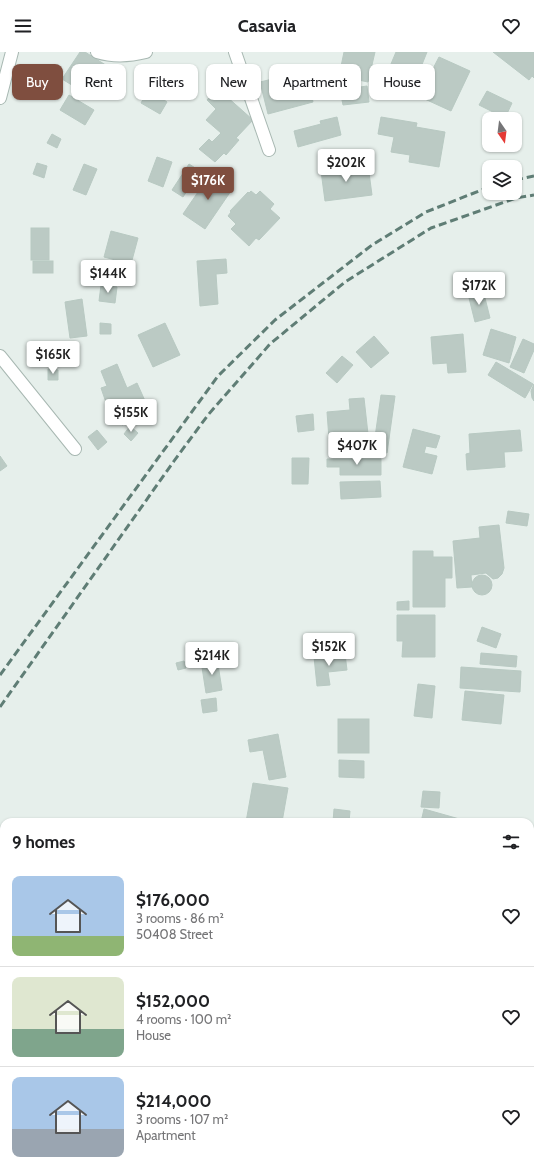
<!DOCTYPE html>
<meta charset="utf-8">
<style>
:root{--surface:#fff;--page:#f6f6f6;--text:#202124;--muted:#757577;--line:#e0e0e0;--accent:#7f4e3f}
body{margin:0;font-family:Cabin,sans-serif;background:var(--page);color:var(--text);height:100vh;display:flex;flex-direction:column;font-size:15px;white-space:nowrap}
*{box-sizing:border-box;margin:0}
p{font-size:13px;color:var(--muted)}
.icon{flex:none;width:22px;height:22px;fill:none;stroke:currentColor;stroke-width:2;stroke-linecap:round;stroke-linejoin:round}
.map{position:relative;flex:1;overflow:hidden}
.details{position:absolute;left:0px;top:766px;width:534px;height:356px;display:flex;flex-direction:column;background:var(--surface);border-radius:12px 12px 0 0;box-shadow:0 1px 3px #0004}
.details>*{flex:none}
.top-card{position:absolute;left:12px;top:12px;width:510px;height:36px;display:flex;gap:8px}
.needle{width:26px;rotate:166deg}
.controls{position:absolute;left:482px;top:60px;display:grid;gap:8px}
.controls a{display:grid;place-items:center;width:40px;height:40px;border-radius:8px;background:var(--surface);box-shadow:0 1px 3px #0004;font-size:20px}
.price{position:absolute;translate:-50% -34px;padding:0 9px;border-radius:4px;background:#fff;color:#222;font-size:13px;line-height:26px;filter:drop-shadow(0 1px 2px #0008)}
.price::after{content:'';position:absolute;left:50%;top:24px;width:12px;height:9px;margin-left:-6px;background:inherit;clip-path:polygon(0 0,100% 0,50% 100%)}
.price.on{background:var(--accent);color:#fff}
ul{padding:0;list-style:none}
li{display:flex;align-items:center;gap:12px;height:100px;padding:0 12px}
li+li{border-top:1px solid var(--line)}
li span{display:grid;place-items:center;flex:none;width:112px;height:80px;border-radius:8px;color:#555}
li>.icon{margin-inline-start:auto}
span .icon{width:48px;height:48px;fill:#fffc;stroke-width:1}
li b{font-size:17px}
h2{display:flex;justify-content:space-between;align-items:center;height:48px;padding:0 12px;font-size:17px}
.tag{padding:0 14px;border-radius:8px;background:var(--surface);box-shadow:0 1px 3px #0004;font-size:14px;line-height:36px}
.tag.on{background:var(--accent);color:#fff}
header{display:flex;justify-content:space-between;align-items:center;height:52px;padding:0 12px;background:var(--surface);font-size:18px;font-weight:700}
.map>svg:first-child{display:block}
.building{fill:#bbcac4;stroke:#b8c9c2}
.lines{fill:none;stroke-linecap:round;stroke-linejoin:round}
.minor-casing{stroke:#a8b8b2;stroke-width:14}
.minor{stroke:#fff;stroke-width:12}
.rail{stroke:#5f7d75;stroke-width:3;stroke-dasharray:8 4;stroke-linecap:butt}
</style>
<header><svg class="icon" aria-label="menu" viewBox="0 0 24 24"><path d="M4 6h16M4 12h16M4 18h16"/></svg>Casavia<svg class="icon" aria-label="heart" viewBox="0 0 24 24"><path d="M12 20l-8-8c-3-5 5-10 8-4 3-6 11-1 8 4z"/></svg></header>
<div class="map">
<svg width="534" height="1122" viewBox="0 0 534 1122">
<rect width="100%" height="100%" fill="#e6efeb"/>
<g class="building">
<path d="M80,0H85L112,17L93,46L62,27Z"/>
<path d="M344,0H375L368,30L339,24Z"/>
<path d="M396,0H427L415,30L388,19Z"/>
<path d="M493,0H534V26L532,24L529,28Z"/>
<path d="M439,5L470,19L451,59L416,43L421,31L425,32Z"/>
<path d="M54,14L63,19L58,27L49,23Z"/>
<path d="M306,19L313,50L268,62L260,30Z"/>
<path d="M157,23L173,31L164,48L167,50L160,62L141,51Z"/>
<path d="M367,34L369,50L343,53L340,38Z"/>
<path d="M217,36L253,68L236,86L239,88L226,103L224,101L215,110L199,97L209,87L212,90L221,81L206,68L216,57L207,48Z"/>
<path d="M487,39L512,51L505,66L479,53Z"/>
<path d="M69,43L94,58L85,73L60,58Z"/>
<path d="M337,65L341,83L298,95L294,79L321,72L320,69Z"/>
<path d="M381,65L417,71L416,75L445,80L439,115L409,110L410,103L391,100L394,85L378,82Z"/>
<path d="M52,82L61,87L57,96L47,91Z"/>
<path d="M157,105L172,110L163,135L148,129Z"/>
<path d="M37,111L47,114L44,126L33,122Z"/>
<path d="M84,112L97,117L86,143L73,138Z"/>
<path d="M189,112L200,119L183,145L172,138Z"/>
<path d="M368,113L372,143L325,149L321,119Z"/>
<path d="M211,121L233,136L205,177L183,162Z"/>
<path d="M251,139L256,143L260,139L274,152L270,157L280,166L259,188L256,186L249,194L231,177L236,172L228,164L231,160L230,159L248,140L249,141Z"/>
<rect x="31" y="176" width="18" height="32"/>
<path d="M111,179L138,186L131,212L104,205Z"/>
<path d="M226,207L227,221L216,222L218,252L200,254L197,209Z"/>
<rect x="33" y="209" width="20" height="12"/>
<path d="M101,233L117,235L115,251L99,249Z"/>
<path d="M483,238L490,266L475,270L468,242Z"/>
<path d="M82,247L87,284L70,286L65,250Z"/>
<path d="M100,271L111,272V282H100Z"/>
<path d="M165,271L180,303L153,315L138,283Z"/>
<path d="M491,277L516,285L509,311L483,303Z"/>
<path d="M463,282L466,320L448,321L447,311L433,312L431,285Z"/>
<path d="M374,284L389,301L371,316L356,300Z"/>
<path d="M523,287L534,292V298L524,321L510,315Z"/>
<path d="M70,292L71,304H63L62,293Z"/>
<path d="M342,304L353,313L337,331L326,321Z"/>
<path d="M496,310L533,332L525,346L488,323Z"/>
<path d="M117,312L127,336L137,331L150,360L122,373L115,357L109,359L101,336L107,334L101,319Z"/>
<path d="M48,317L58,318V328H48Z"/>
<path d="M534,332V349L532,346L531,339Z"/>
<path d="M381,343L395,344L387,401L373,399Z"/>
<path d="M364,346L368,382L329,387L327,360L350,358L349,347Z"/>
<path d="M313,362L314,378L298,380L296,364Z"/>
<path d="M130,374L138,381L131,389L124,382Z"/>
<path d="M413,377L440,384L436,396L426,394L424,401L437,404L432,422L403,415Z"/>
<path d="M97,378L107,390L98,398L88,385Z"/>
<path d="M520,378L522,399L504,400L505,415L467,418L466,402L470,401L469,382Z"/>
<path d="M0,404L7,414L0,419Z"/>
<path d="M292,406H309L308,432H292Z"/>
<path d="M327,407H381V423H340V415H327Z"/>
<path d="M380,429L381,445L341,447L340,430Z"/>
<path d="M508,459L529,462L527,474L506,471Z"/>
<path d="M499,473L504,516L502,522L498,526L493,527L486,521L471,523L472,535L457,536L453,489L480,486L479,475Z"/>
<path d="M413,499H433V505H452V526H445V555H413Z"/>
<circle cx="482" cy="533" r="10"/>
<path d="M409,549V558H397V550Z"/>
<path d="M397,563H435V605H402L403,589H397Z"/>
<path d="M482,575L501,582L496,596L477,589Z"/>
<path d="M481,601L517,604L516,615L480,612Z"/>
<path d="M345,602L347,618L328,620L330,633L317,634L314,605Z"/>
<path d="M217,606L222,638L206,641L201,609Z"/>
<path d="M184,609L186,616L178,618L176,611Z"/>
<path d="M461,615L521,619L520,640L460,636Z"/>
<path d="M418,632L435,634L432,666L414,664Z"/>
<path d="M465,639L504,643L501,672L462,668Z"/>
<path d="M216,646L217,659L203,661L201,648Z"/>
<rect x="338" y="667" width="31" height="34"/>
<path d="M278,682L286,725L269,728L263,698L250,700L248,688Z"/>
<path d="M339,708L364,709V726L339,725Z"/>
<path d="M253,731L288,736L282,770H246Z"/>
<path d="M423,739L440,740L439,756L421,755Z"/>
<path d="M334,757L350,759L349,770H333Z"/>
<path d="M424,757L463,768V770H421Z"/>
<path d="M530,841L534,842V851L531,858H530Z"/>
<path d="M534,884V903L530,900V887Z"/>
<path d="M530,900L534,907L530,915Z"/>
<path d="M530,920L534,925V937L530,943Z"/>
<path d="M534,943V969L530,967V950Z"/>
<path d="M530,1007L534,1009L530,1025Z"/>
<path d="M1,1089L4,1090V1118H0Z"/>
<rect x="54" y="1118" width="39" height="4"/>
</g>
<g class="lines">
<defs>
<g id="minor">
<path d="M97,0C113,5 130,4 146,0"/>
<path d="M235,0L269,98"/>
<path d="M0,46L12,0"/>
<path d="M0,304L75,397"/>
<path d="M526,1122L534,1116"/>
</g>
</defs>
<use href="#minor" class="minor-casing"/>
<use href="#minor" class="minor"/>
<g class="rail">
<path d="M515,128L534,124"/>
<path d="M0,623L218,324L275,268L372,193L426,160L489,135"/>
<path d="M0,655L174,409L208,363L270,292L345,230L431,176L516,146L534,143"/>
</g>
</g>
</svg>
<div class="controls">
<a><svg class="needle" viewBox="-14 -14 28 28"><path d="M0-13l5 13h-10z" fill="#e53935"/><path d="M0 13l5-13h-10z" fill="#757577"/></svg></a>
<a><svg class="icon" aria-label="layers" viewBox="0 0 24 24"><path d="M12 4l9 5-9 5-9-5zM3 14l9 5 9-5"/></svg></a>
</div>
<b class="price" style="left:346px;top:131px">$202K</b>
<b class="price on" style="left:208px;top:149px">$176K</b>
<b class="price" style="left:108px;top:242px">$144K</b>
<b class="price" style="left:479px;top:254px">$172K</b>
<b class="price" style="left:53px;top:323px">$165K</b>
<b class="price" style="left:131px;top:381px">$155K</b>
<b class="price" style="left:357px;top:414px">$407K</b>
<b class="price" style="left:329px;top:615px">$152K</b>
<b class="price" style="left:212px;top:624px">$214K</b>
<div class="top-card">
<a class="tag on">Buy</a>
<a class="tag">Rent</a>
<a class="tag">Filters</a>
<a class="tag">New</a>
<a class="tag">Apartment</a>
<a class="tag">House</a>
</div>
<section class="details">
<h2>9 homes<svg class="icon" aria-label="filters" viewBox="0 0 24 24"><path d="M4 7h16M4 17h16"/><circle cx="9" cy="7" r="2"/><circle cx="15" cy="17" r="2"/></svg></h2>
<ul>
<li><span style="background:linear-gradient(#a9c7e8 75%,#8fb573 0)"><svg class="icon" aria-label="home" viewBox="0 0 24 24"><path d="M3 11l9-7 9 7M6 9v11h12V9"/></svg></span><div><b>$176,000</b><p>3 rooms · 86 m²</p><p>50408 Street</p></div><svg class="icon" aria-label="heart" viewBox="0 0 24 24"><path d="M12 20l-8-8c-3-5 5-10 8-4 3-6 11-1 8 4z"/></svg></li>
<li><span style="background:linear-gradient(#dfe7d0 65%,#7fa58c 0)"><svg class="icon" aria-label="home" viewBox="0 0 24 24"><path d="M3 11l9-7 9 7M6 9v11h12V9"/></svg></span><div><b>$152,000</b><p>4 rooms · 100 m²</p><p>House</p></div><svg class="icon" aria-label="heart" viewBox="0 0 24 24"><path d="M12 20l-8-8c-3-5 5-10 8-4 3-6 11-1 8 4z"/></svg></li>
<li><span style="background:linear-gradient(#a9c7e8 65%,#9aa5b1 0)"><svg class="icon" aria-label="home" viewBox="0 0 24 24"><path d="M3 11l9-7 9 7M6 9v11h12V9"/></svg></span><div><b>$214,000</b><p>3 rooms · 107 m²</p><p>Apartment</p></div><svg class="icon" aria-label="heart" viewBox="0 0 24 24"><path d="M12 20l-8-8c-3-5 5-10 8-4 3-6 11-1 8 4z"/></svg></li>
</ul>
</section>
</div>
